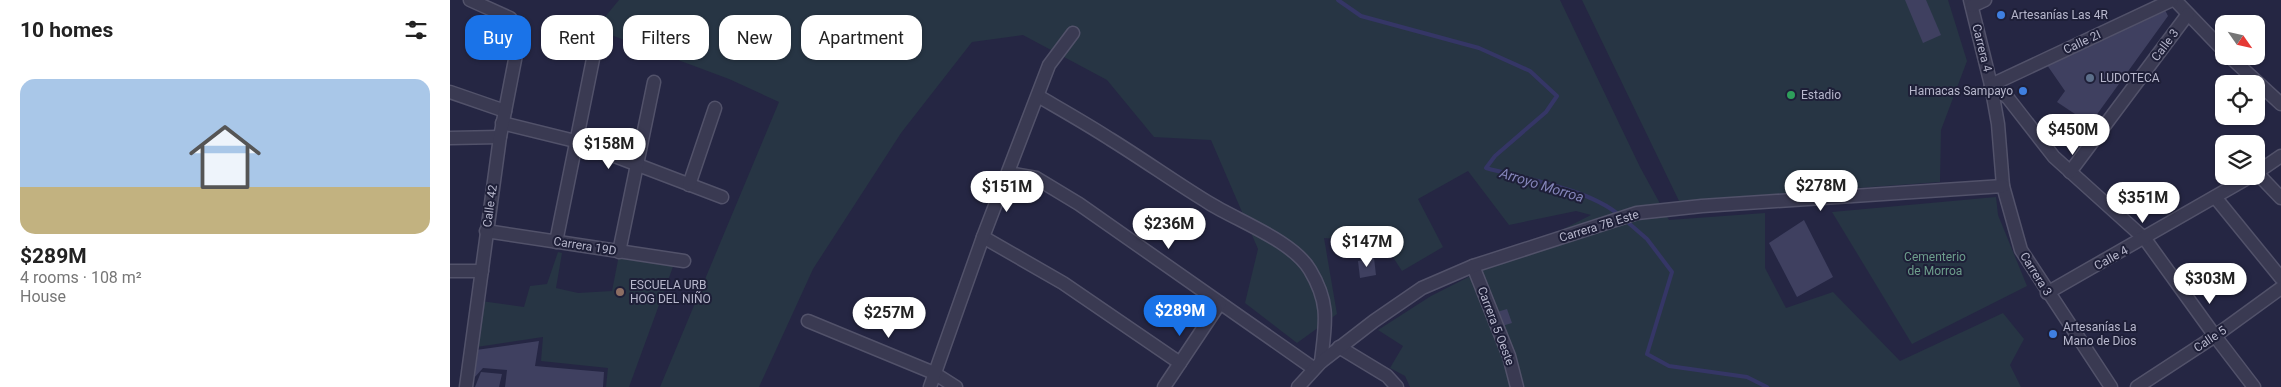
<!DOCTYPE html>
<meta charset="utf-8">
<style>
:root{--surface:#fff;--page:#f6f6f6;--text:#222;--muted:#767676;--accent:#1a73e8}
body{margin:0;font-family:Roboto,sans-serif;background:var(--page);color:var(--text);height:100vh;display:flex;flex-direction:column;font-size:19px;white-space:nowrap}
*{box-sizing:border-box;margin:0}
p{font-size:16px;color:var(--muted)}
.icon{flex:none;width:28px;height:28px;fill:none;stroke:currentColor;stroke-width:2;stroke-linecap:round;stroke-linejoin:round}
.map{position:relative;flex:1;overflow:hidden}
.drawer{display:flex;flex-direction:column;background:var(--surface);width:450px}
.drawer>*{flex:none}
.banner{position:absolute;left:15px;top:15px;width:475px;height:45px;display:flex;gap:10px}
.needle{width:32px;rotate:124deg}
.buttons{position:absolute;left:1765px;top:15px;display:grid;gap:10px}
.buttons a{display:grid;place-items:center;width:50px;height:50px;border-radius:10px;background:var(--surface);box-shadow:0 1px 4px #0004;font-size:25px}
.price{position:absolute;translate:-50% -42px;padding:0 11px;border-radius:18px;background:#fff;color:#222;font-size:16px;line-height:32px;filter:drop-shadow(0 1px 2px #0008)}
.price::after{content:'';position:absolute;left:50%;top:30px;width:15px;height:11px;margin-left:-8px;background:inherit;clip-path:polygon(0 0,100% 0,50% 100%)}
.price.active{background:var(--accent);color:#fff}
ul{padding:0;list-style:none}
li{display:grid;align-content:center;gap:10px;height:265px;padding:0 20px}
li span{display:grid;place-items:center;height:155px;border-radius:15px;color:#555}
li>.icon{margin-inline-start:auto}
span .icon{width:90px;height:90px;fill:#fffc;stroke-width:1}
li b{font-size:21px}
h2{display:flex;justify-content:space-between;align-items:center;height:60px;padding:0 20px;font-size:21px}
.tag{padding:0 18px;border-radius:15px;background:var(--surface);box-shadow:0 1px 4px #0004;font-size:18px;line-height:45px}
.tag.active{background:var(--accent);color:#fff}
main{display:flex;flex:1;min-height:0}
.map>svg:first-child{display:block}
.green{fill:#273544}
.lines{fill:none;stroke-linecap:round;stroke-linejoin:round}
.stream{stroke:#353666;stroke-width:4}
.building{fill:#3f4060}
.minor-casing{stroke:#52526a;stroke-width:15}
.minor{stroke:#3a3a52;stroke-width:12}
.shop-dot{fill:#3f7fe0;stroke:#1e1f38;stroke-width:2}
.service-dot{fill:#5c6f8a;stroke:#1e1f38;stroke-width:2}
.leisure-dot{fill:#2e9e5b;stroke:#1e1f38;stroke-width:2}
.education-dot{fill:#8d6e63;stroke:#1e1f38;stroke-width:2}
.labels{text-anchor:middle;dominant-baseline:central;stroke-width:4;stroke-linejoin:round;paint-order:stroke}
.poi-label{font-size:12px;fill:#b7b7cc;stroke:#1e1f38;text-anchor:start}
.street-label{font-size:12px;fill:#b7b7cc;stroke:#1e1f38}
.park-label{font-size:12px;fill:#6d9e8c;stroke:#1e1f38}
.water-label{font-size:14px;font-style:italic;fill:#8485b9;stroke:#1e1f38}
</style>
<main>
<section class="drawer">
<h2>10 homes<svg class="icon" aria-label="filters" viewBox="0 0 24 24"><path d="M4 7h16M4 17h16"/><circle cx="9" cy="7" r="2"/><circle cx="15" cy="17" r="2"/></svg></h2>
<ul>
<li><span style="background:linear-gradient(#a9c7e8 70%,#c2b280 0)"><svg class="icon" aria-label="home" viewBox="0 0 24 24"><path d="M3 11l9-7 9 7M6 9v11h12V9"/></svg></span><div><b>$289M</b><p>4 rooms · 108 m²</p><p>House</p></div></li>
</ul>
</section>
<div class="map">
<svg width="1831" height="387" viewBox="0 0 1831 387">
<rect width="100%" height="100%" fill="#252643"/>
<g class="green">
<path d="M169,0H1110L1190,167L1219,220L1315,213V268L1336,308L1383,292L1450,361L1553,313L1574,339L1560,365L1571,387H960L955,376L940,368L953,346L928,330L981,296L1141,215L1126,211L1059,225L1018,171L968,199L993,247L952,271L933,242L874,238L887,314L847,343L795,303L808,249L761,140L704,137L657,80L573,35L522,42L451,133L363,269L309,387H210L329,102L279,79L145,29Z"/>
<path d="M1132,0H1498L1517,61L1491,130L1490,182L1229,201Z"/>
<path d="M1546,197L1548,215L1577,286L1462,344L1382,212Z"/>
<path d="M108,252L112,253L106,288L128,293L162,291L169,255L224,264L179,387H156L158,368L91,361L93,337L20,348L31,301L74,307L80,286L97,284Z"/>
</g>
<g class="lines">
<g class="stream">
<path d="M888,0L911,16L1029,48L1080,71L1107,96L1096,112L1045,156L1036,168C1075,179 1139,189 1169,215"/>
<path d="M1174,219L1197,239L1222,272L1197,354L1219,366L1297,377L1317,387"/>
</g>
</g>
<g class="building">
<path d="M1455,0H1476L1491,35L1473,43Z"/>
<path d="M1715,10L1718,16L1640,124L1607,102L1615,91L1597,65Z"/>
<path d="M1354,220L1383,277L1347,297L1319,243Z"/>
<path d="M924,258L926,275L910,278L908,261Z"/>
<path d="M1057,309L1062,323L1052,326L1047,312Z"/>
<path d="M89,341L85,366L154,372L153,387H55L57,370L33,368L24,378H18L26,350Z"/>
<path d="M31,372L52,374L49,387H25Z"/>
</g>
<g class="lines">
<defs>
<g id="minor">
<path d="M1520,0L1541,85L1548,124L1553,186L1571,250L1661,387"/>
<path d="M1725,0L1774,51"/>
<path d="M1522,6L1535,0"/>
<path d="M1779,56L1831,104"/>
<path d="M1541,85L1558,98L1604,157L1695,239L1765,336L1804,387"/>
<path d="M1541,85L1722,0"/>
<path d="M0,92L55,111"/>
<path d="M588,96C612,110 637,124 660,139C694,160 726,183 759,203C788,221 843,241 860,270C881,305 875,325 871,362"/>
<path d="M52,123L125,141L272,197"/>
<path d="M0,138L50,137"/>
<path d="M1620,172L1738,14"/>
<path d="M558,173L586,178L629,204L863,368"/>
<path d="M1806,173L1831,156"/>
<path d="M1807,173L1831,198"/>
<path d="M239,185L265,108"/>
<path d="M1765,197L1831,278"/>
<path d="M36,231L234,261"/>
<path d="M533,237L613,283L730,363"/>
<path d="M106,242L143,59"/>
<path d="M169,252L204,82"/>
<path d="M1023,266L1059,356L1067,387"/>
<path d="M0,271H32"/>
<path d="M1597,293L1801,176"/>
<path d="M358,321L484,373L506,387"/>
<path d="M889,347L937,376L947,387"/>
<path d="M16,387L50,137L69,39L68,27L60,18L20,0"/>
<path d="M480,387L533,237L599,65L623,33"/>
<path d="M714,387L770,303"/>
<path d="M848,387L871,362L924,321L972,288L1023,266L1187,213L1252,206L1553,186"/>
<path d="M1687,387L1765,336L1831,288"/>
</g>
</defs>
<use href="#minor" class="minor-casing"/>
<use href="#minor" class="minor"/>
</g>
<g class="shop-dot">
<circle cx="1551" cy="15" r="5"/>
<circle cx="1573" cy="91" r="5"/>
<circle cx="1603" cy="334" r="5"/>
</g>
<circle class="service-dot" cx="1640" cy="78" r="5"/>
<circle class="leisure-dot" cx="1341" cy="95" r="5"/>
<circle class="education-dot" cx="170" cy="292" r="5"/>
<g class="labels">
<g class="poi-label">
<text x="1561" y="15">Artesanías Las 4R</text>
<text x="1650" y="78">LUDOTECA</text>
<text x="1563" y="91" text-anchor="end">Hamacas Sampayo</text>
<text x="1351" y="95">Estadio</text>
<text x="180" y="285">ESCUELA URB<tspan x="180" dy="14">HOG DEL NIÑO</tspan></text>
<text x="1613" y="327">Artesanías La<tspan x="1613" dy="14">Mano de Dios</tspan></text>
</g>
<g class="street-label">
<text transform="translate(1632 42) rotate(-25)">Calle 2I</text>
<text transform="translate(1715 45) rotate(-53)">Calle 3</text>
<text transform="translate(1532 48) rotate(76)">Carrera 4</text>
<text transform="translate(40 206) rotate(-82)">Calle 42</text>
<text transform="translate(1149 226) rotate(-17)">Carrera 7B Este</text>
<text transform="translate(135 246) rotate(9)">Carrera 19D</text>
<text transform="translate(1661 258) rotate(-29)">Calle 4</text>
<text transform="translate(1586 274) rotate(58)">Carrera 3</text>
<text transform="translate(1046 326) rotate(69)">Carrera 5 Oeste</text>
<text transform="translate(1760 339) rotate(-34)">Calle 5</text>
</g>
<g class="park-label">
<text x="1485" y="257">Cementerio<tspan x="1485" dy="14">de Morroa</tspan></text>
</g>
<g class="water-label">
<text transform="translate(1092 185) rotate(17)">Arroyo Morroa</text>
</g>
</g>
</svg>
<div class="buttons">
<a><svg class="needle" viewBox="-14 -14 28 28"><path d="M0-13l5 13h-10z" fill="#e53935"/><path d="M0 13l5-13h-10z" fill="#767676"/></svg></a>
<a><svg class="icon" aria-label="locate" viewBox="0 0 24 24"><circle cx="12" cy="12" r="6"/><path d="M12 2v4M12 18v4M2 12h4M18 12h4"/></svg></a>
<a><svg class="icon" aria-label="layers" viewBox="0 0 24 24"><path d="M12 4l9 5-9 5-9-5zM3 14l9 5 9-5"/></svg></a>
</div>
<b class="price" style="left:1623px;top:156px">$450M</b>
<b class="price" style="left:159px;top:170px">$158M</b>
<b class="price" style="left:1371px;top:212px">$278M</b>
<b class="price" style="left:557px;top:213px">$151M</b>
<b class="price" style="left:1693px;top:224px">$351M</b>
<b class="price" style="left:719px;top:250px">$236M</b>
<b class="price" style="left:917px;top:268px">$147M</b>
<b class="price" style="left:1760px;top:305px">$303M</b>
<b class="price active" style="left:730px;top:337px">$289M</b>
<b class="price" style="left:439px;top:339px">$257M</b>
<div class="banner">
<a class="tag active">Buy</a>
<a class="tag">Rent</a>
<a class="tag">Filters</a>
<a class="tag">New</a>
<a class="tag">Apartment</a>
</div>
</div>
</main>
